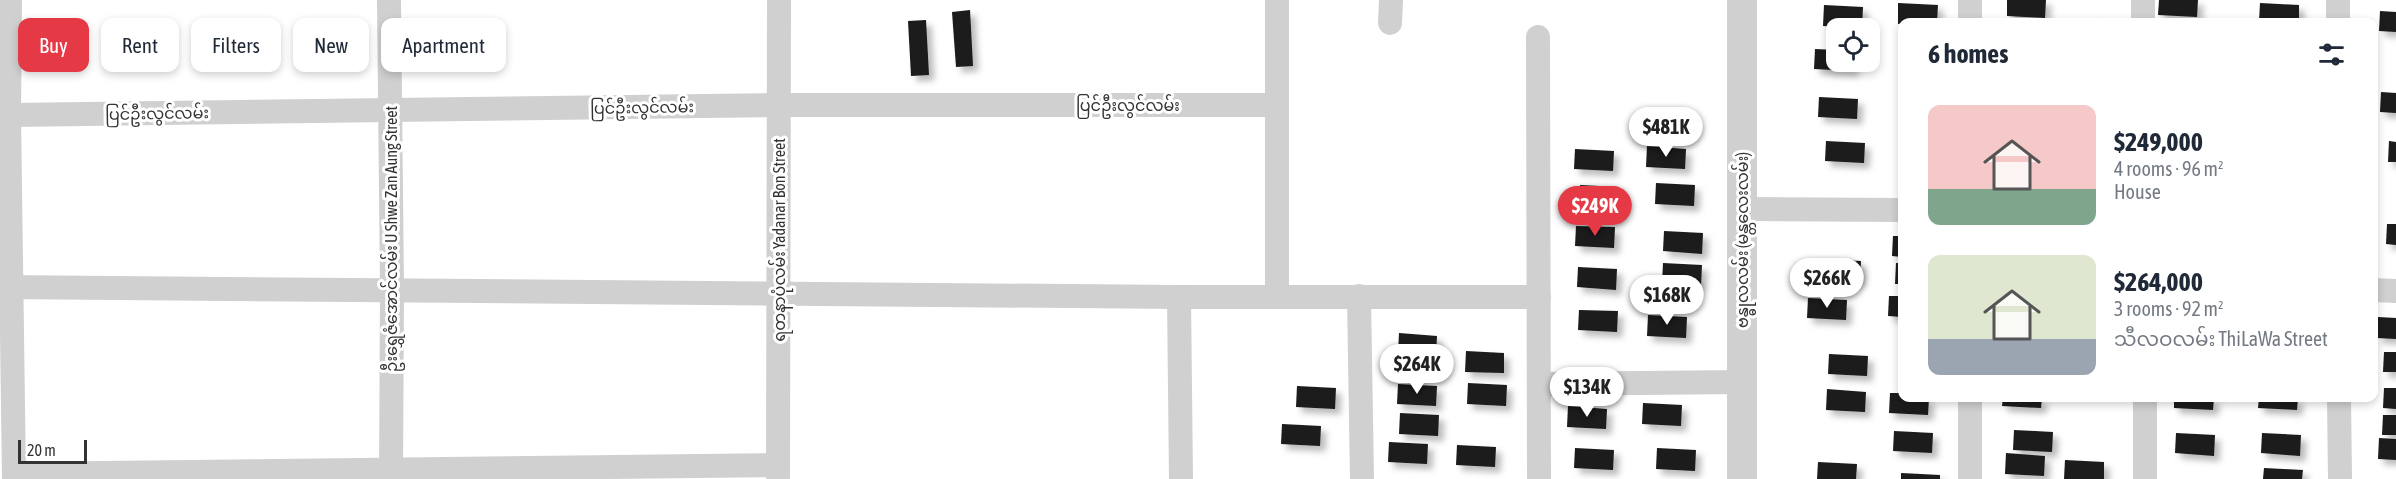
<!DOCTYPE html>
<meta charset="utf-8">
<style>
:root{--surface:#fff;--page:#f6f6f7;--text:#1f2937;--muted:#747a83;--accent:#e63946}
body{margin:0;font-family:"Asap Condensed","Noto Sans Myanmar",sans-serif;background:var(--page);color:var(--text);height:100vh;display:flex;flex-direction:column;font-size:22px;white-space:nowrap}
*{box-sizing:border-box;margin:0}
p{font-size:20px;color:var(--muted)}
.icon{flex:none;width:33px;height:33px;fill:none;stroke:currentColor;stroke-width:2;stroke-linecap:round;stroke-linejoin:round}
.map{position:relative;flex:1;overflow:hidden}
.panel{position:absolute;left:1898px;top:18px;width:480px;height:384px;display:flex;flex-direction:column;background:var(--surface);border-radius:12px;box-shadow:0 3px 9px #0003}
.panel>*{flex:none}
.guide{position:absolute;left:18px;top:18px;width:570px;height:54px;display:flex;gap:12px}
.fabs{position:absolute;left:1826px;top:18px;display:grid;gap:12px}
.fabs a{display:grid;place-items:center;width:54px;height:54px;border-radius:12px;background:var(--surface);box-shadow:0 3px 9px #0003;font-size:30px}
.scale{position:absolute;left:18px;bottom:15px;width:69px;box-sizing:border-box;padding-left:6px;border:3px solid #333;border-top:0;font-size:16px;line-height:21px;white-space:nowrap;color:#333;-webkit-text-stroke:4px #fff;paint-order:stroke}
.price{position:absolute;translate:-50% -51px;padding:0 14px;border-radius:21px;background:#fff;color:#222;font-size:20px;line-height:39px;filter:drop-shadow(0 2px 3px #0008)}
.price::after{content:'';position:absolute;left:50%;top:36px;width:18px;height:14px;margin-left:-9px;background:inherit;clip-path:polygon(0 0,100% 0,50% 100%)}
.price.current{background:var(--accent);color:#fff}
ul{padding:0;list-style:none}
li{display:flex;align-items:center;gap:18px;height:150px;padding:0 30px}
li span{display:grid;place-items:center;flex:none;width:168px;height:120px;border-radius:12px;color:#555}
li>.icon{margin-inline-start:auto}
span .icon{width:72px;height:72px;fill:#fffc;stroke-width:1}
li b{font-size:26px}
h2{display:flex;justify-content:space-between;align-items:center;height:72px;padding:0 30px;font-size:26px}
.pill{padding:0 21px;border-radius:12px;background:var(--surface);box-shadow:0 3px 9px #0003;font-size:21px;line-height:54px}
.pill.current{background:var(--accent);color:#fff}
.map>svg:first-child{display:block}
.building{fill:#1a1a1a;filter:url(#shadow)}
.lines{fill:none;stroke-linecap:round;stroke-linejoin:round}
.minor{stroke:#d0d0d0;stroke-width:24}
.tertiary{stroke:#d0d0d0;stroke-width:30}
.labels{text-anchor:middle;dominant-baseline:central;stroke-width:6;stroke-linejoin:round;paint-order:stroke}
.street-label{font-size:16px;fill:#333;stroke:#fff}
</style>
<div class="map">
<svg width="2396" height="479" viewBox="0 0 2396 479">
<defs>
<filter id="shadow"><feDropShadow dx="5.5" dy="5.5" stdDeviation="3" flood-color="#0004"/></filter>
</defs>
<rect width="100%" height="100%" fill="#fff"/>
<g class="building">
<path d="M2007,0H2046L2045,18L2007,16Z"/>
<path d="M2159,0H2198L2197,17L2158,15Z"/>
<path d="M1898,3L1938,5L1937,22L1898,24Z"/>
<path d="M2260,3L2299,5V22H2259Z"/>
<path d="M1824,5L1863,7L1862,28L1823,26Z"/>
<path d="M970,10L973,66L956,67L952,12Z"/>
<path d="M2380,11L2396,12V32L2379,31Z"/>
<path d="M2087,18L2126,20V22H2087Z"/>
<path d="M926,20L929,75L911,76L908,21Z"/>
<path d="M1815,49L1836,50V62H1854L1853,71L1814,69Z"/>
<path d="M2381,92L2396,93V113L2380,112Z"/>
<path d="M1819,97L1858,99L1857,119L1818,117Z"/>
<path d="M1648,112L1687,114L1685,134L1646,132Z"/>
<path d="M1826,141L1865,143L1864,163L1825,161Z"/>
<path d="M2389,141L2396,142V162H2388Z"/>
<path d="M1647,146L1686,149L1685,169L1646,167Z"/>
<path d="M1575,149L1614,151L1613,171L1574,169Z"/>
<path d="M1656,183L1695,185L1694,206L1655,204Z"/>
<path d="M1580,185L1619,187L1618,207L1579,205Z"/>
<path d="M2387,224H2396V245L2386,244Z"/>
<path d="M1576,226L1615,227L1614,248L1575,246Z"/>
<path d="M1664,231L1703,233L1702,254L1663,251Z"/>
<path d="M1893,236H1902V257L1892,256Z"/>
<path d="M1822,259L1861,261L1860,281L1821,279Z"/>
<path d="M1663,263L1702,265L1701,286L1662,284Z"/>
<path d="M1896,263H1902V284H1895Z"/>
<path d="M1578,267L1617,269L1616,290L1577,287Z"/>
<path d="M1889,296H1902V317L1888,316Z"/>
<path d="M1808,298L1847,300L1846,320L1807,318Z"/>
<path d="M1579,310L1618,311L1617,332L1578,330Z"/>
<path d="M1648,315L1687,317L1686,338L1647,336Z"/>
<path d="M2378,317L2396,318V339L2377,338Z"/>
<path d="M1399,333L1437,336L1436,356L1398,354Z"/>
<path d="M1466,351L1504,353V373L1465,372Z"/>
<path d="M2384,352H2396V372H2383Z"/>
<path d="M1829,354L1868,356L1867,376L1828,374Z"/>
<path d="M1468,383L1507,385L1506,406L1467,404Z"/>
<path d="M1398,384L1437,386L1436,406L1397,404Z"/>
<path d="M1297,386L1336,388L1335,409L1296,407Z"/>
<path d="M2384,388H2396V409L2383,408Z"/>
<path d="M1827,389L1866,392L1865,412L1826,410Z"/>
<path d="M1890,393H1902V398H1929L1928,415L1889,413Z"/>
<path d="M2003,398H2042L2041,408L2002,406Z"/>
<path d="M2174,398H2214L2213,410L2174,408Z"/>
<path d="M2259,398H2298L2297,410L2258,408Z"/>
<path d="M1643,403L1682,405L1681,426L1642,424Z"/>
<path d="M1568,406L1607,409L1606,429L1567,427Z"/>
<path d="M1400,413L1439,415L1438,436L1399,434Z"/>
<path d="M2383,415H2396V435H2382Z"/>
<path d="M1282,424L1321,426L1320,446L1281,444Z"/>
<path d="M2014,430L2053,432L2052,452L2013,450Z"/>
<path d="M1894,431L1933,433L1932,453L1893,451Z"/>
<path d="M2176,433L2215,435L2214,456L2175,453Z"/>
<path d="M2262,433L2301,435L2300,456L2261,453Z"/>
<path d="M2379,438L2396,439V460L2378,459Z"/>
<path d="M1389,442L1428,444L1427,464L1388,462Z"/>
<path d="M1457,445L1496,447L1495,467L1456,465Z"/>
<path d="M1575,448L1614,450L1613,470L1574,468Z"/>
<path d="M1657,448L1696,450L1695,471L1656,469Z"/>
<path d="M2006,453L2045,456L2044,476L2005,474Z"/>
<path d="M2065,460L2104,462V479H2064Z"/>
<path d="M1818,462L1857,464L1856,479H1817Z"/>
<path d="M2264,468L2303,470L2302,479H2263Z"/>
<path d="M1901,473L1940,475V479H1901Z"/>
</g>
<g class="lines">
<g class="minor">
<path d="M10,0L9,115L14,479"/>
<path d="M389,0L392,289L391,479"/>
<path d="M1277,0V296"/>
<path d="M1970,0V22"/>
<path d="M2143,0V22"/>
<path d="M2338,0V22"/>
<path d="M1390,23L1391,0"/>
<path d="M1538,37L1539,479"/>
<path d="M9,115L779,105H1276"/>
<path d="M1741,209L1902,210"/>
<path d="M0,287L1179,297H1539"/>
<path d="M2373,290L2396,291"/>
<path d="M1359,296L1362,479"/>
<path d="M1179,297L1181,479"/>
<path d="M1539,384L1742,382"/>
<path d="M1970,398V479"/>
<path d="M2145,398V479"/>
<path d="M2339,398L2340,479"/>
<path d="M14,474L778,465"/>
<path d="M778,479L779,0"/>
</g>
<path class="tertiary" d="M1742,0V479"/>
</g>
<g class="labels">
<g class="street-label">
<text x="1128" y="105">ပြင်ဦးလွင်လမ်း</text>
<text transform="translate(642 107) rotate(-1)">ပြင်ဦးလွင်လမ်း</text>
<text transform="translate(157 113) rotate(-1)">ပြင်ဦးလွင်လမ်း</text>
<text transform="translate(391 239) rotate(-90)">ဦးရွှေဇံအောင်လမ်း U Shwe Zan Aung Street</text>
<text transform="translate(779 240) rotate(-90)">ရတနာပုံလမ်း Yadanar Bon Street</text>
<text transform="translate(1742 240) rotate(-90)">ဗန္ဓုလလမ်း (မန္တလေးလမ်း)</text>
</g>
</g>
</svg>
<div class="fabs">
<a><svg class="icon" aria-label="locate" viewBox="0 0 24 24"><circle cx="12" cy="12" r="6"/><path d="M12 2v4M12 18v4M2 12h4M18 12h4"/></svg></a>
</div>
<div class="scale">20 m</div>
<b class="price" style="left:1666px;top:158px">$481K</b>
<b class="price current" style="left:1595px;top:237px">$249K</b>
<b class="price" style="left:1827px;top:309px">$266K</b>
<b class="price" style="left:1667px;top:326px">$168K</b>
<b class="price" style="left:1417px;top:395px">$264K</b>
<b class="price" style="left:1587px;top:418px">$134K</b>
<div class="guide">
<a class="pill current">Buy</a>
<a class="pill">Rent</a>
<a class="pill">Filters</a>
<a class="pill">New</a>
<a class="pill">Apartment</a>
</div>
<section class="panel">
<h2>6 homes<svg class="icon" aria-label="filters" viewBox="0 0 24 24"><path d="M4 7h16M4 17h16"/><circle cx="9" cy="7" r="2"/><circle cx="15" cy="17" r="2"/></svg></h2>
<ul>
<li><span style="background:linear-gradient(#f6c9c9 70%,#7fa58c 0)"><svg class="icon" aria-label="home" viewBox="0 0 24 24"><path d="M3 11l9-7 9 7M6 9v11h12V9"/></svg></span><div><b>$249,000</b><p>4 rooms · 96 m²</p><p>House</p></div></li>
<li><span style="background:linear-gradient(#dfe7d0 70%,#9aa5b1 0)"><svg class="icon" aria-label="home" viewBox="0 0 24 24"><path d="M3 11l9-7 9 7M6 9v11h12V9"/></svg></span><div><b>$264,000</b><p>3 rooms · 92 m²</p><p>သီလဝလမ်း ThiLaWa Street</p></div></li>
</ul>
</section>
</div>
